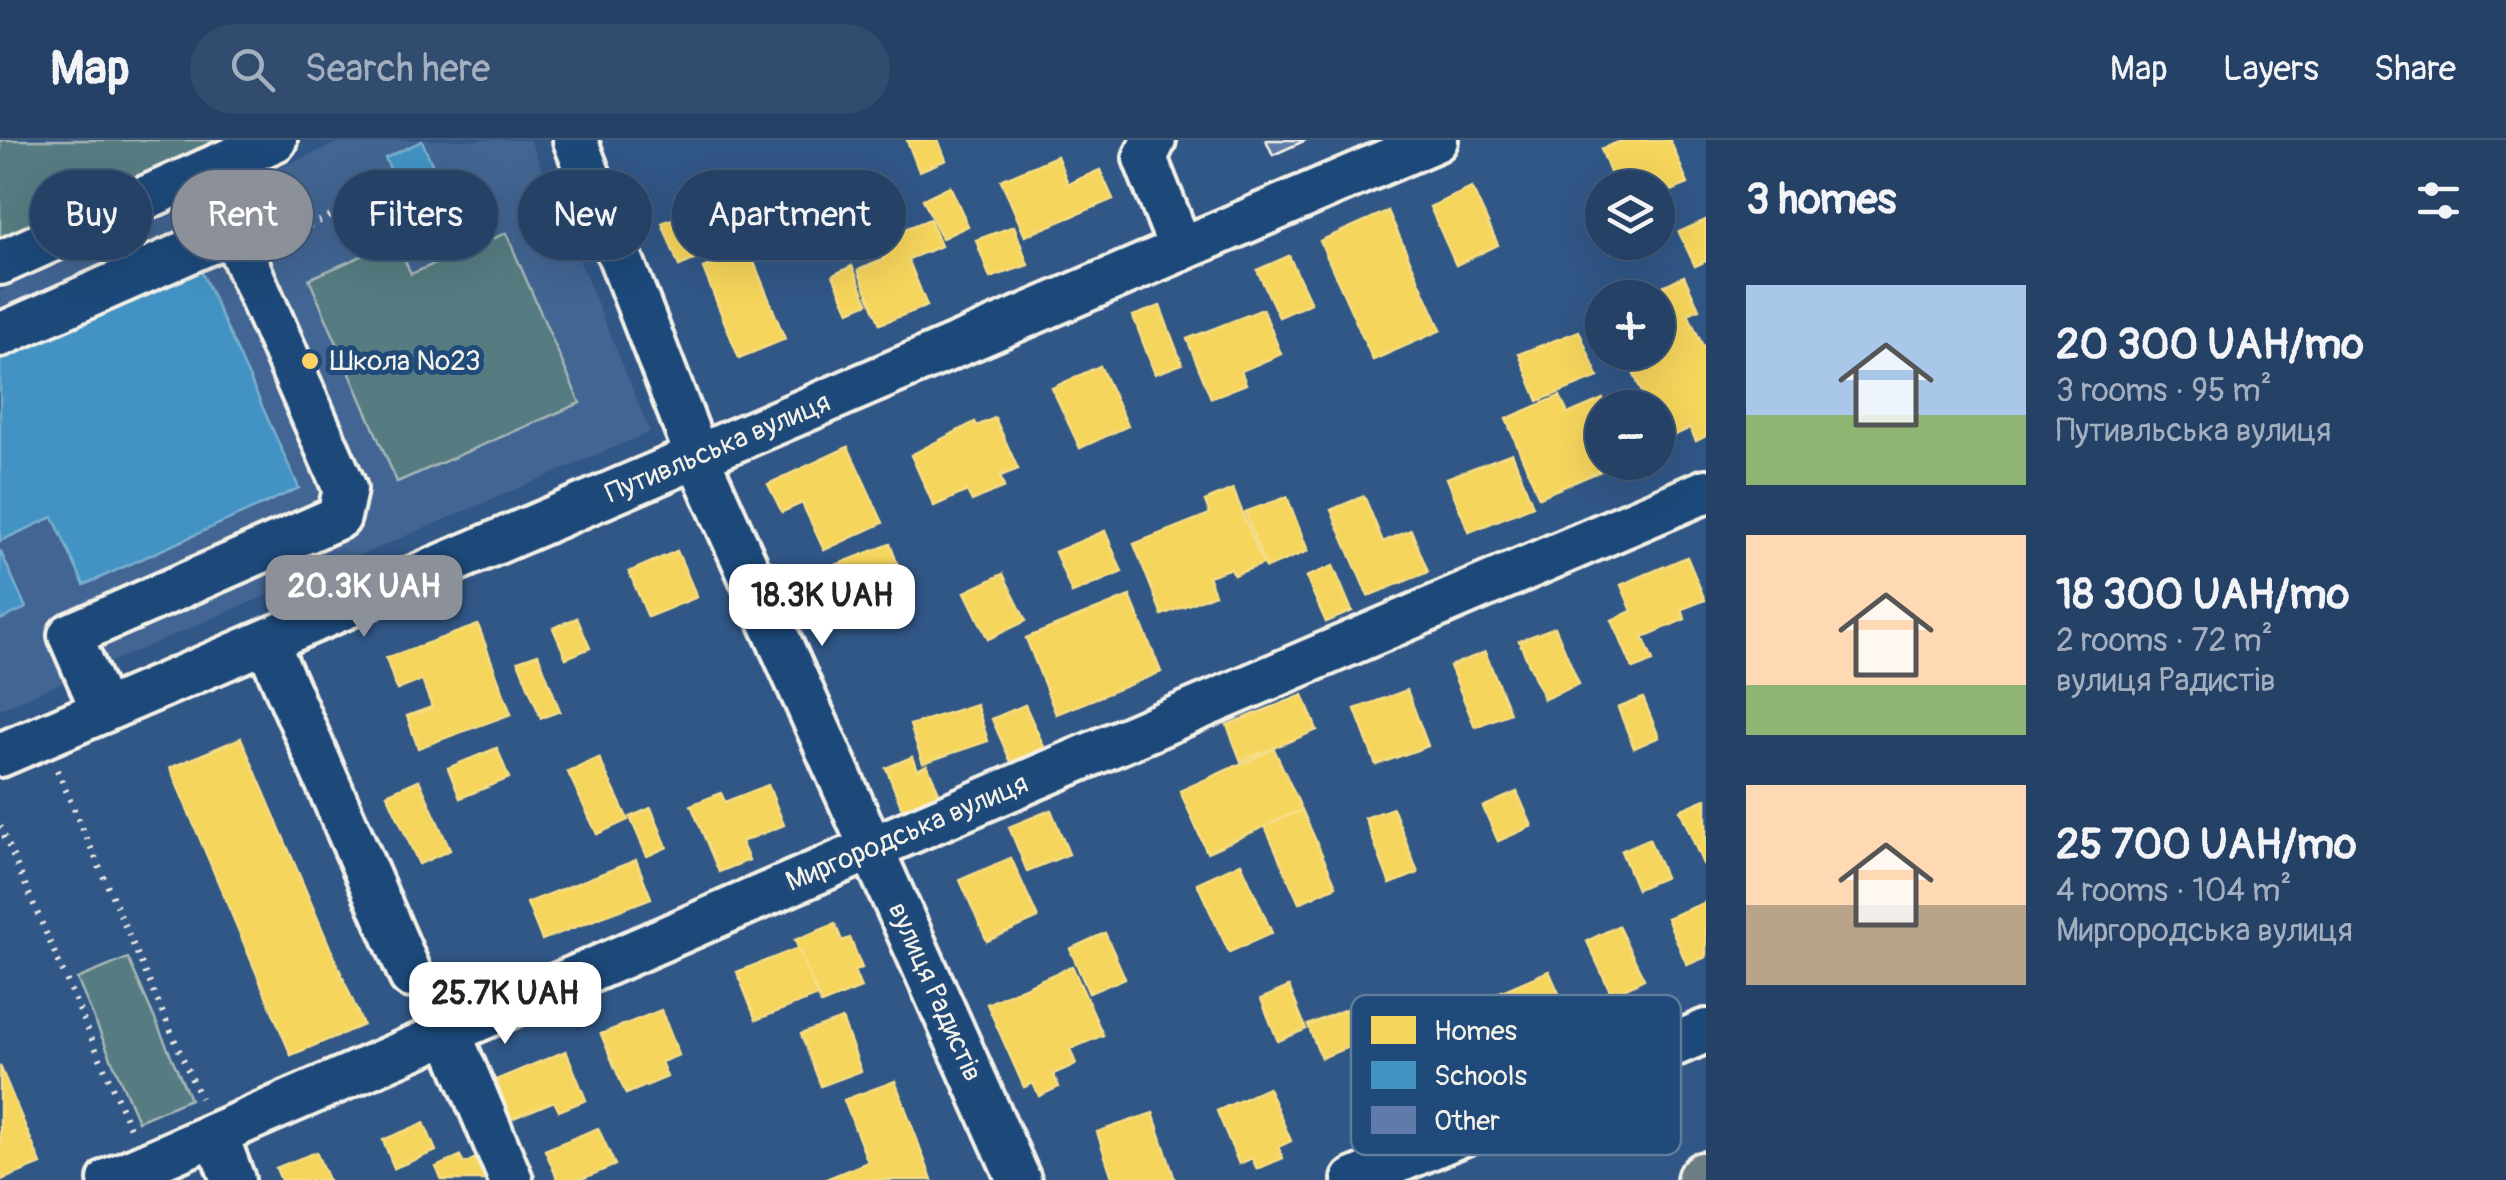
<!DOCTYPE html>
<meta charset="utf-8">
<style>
:root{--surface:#254165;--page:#314c6e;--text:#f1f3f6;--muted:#a3afbf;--line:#425a79;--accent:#8c9099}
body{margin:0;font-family:Pangolin,sans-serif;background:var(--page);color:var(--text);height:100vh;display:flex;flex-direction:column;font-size:38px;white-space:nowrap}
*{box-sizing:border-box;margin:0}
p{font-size:32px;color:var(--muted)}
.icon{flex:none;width:55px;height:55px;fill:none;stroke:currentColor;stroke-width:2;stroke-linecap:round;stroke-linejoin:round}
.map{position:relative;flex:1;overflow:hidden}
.drawer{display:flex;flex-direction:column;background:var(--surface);width:800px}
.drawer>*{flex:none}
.hud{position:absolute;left:30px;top:30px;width:950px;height:90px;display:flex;gap:20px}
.fabs{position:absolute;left:1585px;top:30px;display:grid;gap:20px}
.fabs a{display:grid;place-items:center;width:90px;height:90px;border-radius:50%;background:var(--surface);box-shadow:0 10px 40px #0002,0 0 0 2px var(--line);font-size:50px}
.price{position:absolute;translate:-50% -85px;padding:0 22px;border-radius:20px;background:#fff;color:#222;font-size:32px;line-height:65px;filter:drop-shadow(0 2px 5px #0008)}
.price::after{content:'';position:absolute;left:50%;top:60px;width:30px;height:22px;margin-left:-15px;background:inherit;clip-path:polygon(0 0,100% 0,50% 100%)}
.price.on{background:var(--accent);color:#fff}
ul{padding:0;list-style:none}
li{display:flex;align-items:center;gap:30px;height:250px;padding:0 40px}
li span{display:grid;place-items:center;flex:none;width:280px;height:200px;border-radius:0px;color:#555}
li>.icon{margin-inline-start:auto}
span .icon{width:120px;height:120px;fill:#fffc;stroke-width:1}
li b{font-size:42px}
h2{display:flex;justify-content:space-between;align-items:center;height:120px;padding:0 40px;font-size:42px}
.tag{padding:0 35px;border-radius:45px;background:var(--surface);box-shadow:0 10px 40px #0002,0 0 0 2px var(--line);font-size:35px;line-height:90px}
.tag.on{background:var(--accent);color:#fff}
header{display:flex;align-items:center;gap:60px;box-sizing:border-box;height:140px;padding:0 50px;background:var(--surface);border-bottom:2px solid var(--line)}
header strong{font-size:48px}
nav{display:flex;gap:55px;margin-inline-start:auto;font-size:35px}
.search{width:700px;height:90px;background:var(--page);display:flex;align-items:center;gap:25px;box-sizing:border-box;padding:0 35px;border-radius:55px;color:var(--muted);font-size:38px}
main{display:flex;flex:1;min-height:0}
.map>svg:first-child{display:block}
.built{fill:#436593}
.green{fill:#577b81;stroke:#a6b6b4;stroke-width:2.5}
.homes{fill:#f6d55c;stroke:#f5dd86;stroke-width:2.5}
.schools{fill:#4393c3;stroke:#78afce;stroke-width:2.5}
.building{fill:#607aa9;stroke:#f4f1e8;stroke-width:2.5}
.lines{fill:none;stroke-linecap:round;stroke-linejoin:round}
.minor-casing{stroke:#f4f1e8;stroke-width:50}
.highway-casing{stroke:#f4f1e8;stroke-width:62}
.path{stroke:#f4f1e8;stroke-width:6;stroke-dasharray:2.5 8;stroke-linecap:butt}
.minor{stroke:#1f4a7a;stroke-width:42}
.highway{stroke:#6c7e84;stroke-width:55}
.poi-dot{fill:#ffd166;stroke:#1f4a7a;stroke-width:4}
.labels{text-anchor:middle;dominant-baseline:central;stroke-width:10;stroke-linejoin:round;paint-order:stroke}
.poi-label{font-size:28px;fill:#f4f1e8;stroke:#1f4a7a;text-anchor:start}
.street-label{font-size:28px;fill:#f4f1e8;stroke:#1f4a7a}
.key{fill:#1f4a7a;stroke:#5f7c9b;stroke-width:2.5}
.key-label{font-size:28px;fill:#f4f1e8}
</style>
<header>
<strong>Map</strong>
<div class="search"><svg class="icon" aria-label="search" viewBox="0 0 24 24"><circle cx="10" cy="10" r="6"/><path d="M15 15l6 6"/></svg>Search here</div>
<nav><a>Map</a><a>Layers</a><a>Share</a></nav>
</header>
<main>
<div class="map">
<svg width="1706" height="1040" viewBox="0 0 1706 1040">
<rect width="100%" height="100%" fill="#315787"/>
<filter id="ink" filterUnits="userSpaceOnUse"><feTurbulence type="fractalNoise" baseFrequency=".01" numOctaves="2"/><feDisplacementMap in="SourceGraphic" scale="20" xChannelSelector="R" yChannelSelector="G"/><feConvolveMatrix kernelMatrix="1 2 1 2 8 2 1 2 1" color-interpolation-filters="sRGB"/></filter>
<g filter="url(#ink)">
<path class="built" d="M343,0H530L650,292L0,569V151Z"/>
<g class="green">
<path d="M0,0H250L0,110Z"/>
<path d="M506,93L580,263L397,342L309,139L396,101L411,134Z"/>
<path d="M128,818L190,959L138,981L77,839Z"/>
</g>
<g class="homes">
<path d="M907,0H938L946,20L919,31Z"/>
<path d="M1624,0H1670L1688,44L1666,53L1661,40L1643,48H1616L1601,9Z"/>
<path d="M1057,16L1068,44L1100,30L1113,59L1025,96L1001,40Z"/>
<path d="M877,36L897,87L836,110L816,60Z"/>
<path d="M950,46L968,86L942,98L923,59Z"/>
<path d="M1472,48L1498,105L1456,125L1430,67Z"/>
<path d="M733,55L750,96L679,126L662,83Z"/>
<path d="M1388,71L1441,190L1373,220L1320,101Z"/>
<path d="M930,79L941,106L908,119L927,166L880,184L858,130L883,120L875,101Z"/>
<path d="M1706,80V121L1695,126L1679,92Z"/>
<path d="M1014,86L1028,125L990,138L976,100Z"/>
<path d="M749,110L785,199L739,218L703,128Z"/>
<path d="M1289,116L1311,163L1279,177L1257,130Z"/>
<path d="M852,126L868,163L849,171L833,135Z"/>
<path d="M1684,136L1699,169L1688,174L1706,213V296L1696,301L1690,288L1664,300L1658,285V268H1649L1624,212H1658V158H1638Z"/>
<path d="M1160,166L1182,224L1155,234L1133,176Z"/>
<path d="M1263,169L1281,214L1241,231L1246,244L1211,258L1187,199Z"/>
<path d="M1579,191L1598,237L1538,261L1519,214Z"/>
<path d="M1100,226L1128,286L1080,308L1052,248Z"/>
<path d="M1560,256L1568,274L1603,259L1607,268H1602V322H1622L1539,357L1506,279Z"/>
<path d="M995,278L1018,329L1000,336L1004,347L972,361L967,351L934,366L911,315L975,282L977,286Z"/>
<path d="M848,307L883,383L824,410L802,363L782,372L768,344Z"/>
<path d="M1512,313L1533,366L1469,392L1447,338Z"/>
<path d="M1233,349L1263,424L1234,435L1231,428L1208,436L1215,454L1162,475L1134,404L1210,374L1205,361Z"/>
<path d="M1364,356L1383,402L1411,390L1428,432L1368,456L1331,370Z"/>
<path d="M1287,357L1308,411L1266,428L1245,372Z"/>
<path d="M1105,391L1122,432L1072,453L1055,412Z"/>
<path d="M890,404L900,431L885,437L897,469L851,487L828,428Z"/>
<path d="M677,411L697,457L648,477L629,432Z"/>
<path d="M1687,417L1705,460L1682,469L1685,479L1643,497L1653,521L1633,529L1612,480L1632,471L1621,445Z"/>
<path d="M1333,426L1352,471L1326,482L1306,437Z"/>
<path d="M1003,434L1026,481L988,499L965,452Z"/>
<path d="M1130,456L1161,532L1056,574L1026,498Z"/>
<path d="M577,478L590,508L566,518L553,488Z"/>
<path d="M478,485L511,574L418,608L407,576L432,567L422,540L397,550L386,518Z"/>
<path d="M1555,487L1579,544L1544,559L1519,501Z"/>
<path d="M1485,512L1510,573L1475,587L1450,526Z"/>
<path d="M538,514L560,571L541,578L518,521Z"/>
<path d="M1407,550L1428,606L1376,625L1355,569Z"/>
<path d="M1303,555L1317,590L1241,621L1227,585Z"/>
<path d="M1643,558L1659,597L1634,608L1618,568Z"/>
<path d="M976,564L988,601L923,623L910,585Z"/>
<path d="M1025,565L1044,607L1011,622L992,579Z"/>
<path d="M241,598L363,885L291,915L170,628Z"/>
<path d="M497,608L509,638L460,658L448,628Z"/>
<path d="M1274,609L1302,670L1207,712L1180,651Z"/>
<path d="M912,617L917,630L927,625L940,655L903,671L886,628Z"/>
<path d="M599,618L628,680L597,694L568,632Z"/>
<path d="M419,640L450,710L419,724L387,654Z"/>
<path d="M768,645L784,685L741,702L749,720L719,732L691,665L721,653L725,662Z"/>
<path d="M1517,652L1532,686L1498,701L1483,667Z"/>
<path d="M1706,659V723L1703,724L1680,670Z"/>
<path d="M651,668L667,707L647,716L630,677Z"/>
<path d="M1393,668L1418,733L1390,744L1365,678Z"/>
<path d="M1051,670L1069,714L1027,731L1009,687Z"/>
<path d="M1302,670L1336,746L1299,763L1265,686Z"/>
<path d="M1649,699L1665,737L1637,749L1621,711Z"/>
<path d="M1011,718L1038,778L987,801L960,740Z"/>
<path d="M636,720L651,758L542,800L527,763Z"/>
<path d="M1241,723L1272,793L1229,812L1197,743Z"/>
<path d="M1706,762V817L1687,825L1667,778Z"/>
<path d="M835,784L842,801L850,798L862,828L854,831L861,848L821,864L795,800Z"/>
<path d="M1618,786L1644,839L1612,855L1587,801Z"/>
<path d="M1105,793L1125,838L1089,853L1070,809Z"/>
<path d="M798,808L817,856L756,880L737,832Z"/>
<path d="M1072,826L1103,895L1070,909L1076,924L1053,934L1059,947L1039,956L1033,943L1024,947L987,864Z"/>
<path d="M1549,831L1573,885L1489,922L1465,867Z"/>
<path d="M1289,847L1306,889L1278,901L1261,859Z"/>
<path d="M1351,867L1365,900L1321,918L1308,885Z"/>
<path d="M661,870L679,915L661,922L667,937L626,954L601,894Z"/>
<path d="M842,879L861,931L821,946L801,894Z"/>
<path d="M566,911L586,960L559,971L554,961L511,979L496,940Z"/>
<path d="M0,926L41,1024L1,1040H0Z"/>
<path d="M895,941L932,1040H824L868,1022L844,960Z"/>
<path d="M1268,948L1291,1001L1278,1007L1283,1018L1257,1029L1252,1018L1239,1024L1217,971Z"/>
<path d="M1153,973L1175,1040H1113L1097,992Z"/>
<path d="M424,983L436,1011L394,1028L383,1000Z"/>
<path d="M598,988L615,1025L579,1040H558L545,1010Z"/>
<path d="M316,1012L328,1040H281L276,1028Z"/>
<path d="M484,1014L496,1040H442L436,1027L460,1016L464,1024Z"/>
</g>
<g class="schools">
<path d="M422,1L439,40L403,57L385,18Z"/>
<path d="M198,124L299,348L84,445L53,377L0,401V213Z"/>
<path d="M0,410L26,468L0,480Z"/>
</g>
<path class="building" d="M1266,0H1306L1273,15Z"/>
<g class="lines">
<defs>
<g id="minor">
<path d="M575,0L697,316L1019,1040"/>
<path d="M1154,0L1145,18L1181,109"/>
<path d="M0,123L275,0"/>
<path d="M0,195L233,92"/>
<path d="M267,502L411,836"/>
<path d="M103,571L70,495L339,377L345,349L206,31"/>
<path d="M0,615L1436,0"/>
<path d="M449,892L511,1040"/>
<path d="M216,994L233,1040"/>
<path d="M110,1040L870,709L1706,351"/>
<path d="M1354,1040L1706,891"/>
</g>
<path id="highway" d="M1705,1040H1706"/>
</defs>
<use href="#minor" class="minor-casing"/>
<use href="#highway" class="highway-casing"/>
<g class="path">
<path d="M280,99L365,61"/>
<path d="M57,630L200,958"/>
<path d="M0,686L130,988"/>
</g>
<use href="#minor" class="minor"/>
<use href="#highway" class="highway"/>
</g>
</g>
<circle class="poi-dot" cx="310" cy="221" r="10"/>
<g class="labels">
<g class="poi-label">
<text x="330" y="221">Школа №23</text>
</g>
<g class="street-label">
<text transform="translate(718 308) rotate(-23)">Путивльська вулиця</text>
<text transform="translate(907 693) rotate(-23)">Миргородська вулиця</text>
<text transform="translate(935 852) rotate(66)">вулиця Радистів</text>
</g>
</g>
<rect x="1351" y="855" width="330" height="160" rx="15" class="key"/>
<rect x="1371" y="876" width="45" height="28" fill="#f6d55c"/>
<rect x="1371" y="921" width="45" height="28" fill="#4393c3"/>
<rect x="1371" y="966" width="45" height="28" fill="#607aa9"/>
<g class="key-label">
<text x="1434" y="900">Homes</text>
<text x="1434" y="945">Schools</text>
<text x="1434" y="990">Other</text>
</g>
</svg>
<div class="fabs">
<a><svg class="icon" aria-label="layers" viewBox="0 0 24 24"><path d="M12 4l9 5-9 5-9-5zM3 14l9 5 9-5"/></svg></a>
<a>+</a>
<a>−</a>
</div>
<b class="price on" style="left:364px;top:500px">20.3K UAH</b>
<b class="price" style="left:822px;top:509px">18.3K UAH</b>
<b class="price" style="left:505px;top:907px">25.7K UAH</b>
<div class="hud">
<a class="tag">Buy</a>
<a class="tag on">Rent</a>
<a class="tag">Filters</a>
<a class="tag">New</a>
<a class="tag">Apartment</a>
</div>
</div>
<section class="drawer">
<h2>3 homes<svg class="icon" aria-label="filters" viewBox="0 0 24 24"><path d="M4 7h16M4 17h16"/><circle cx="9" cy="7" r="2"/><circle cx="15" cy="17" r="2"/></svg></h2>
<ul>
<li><span style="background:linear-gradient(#a9c7e8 65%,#8fb573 0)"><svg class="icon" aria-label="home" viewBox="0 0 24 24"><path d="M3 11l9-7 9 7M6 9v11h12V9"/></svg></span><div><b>20 300 UAH/mo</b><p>3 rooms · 95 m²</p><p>Путивльська вулиця</p></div></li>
<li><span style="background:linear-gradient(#ffd9b3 75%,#8fb573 0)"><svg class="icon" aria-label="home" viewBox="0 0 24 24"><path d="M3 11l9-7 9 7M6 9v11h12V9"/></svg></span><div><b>18 300 UAH/mo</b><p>2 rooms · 72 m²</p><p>вулиця Радистів</p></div></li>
<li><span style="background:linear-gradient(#ffd9b3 60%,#b9a48a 0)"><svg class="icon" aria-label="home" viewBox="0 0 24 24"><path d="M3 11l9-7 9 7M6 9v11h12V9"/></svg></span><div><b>25 700 UAH/mo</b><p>4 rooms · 104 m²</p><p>Миргородська вулиця</p></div></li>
</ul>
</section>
</main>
